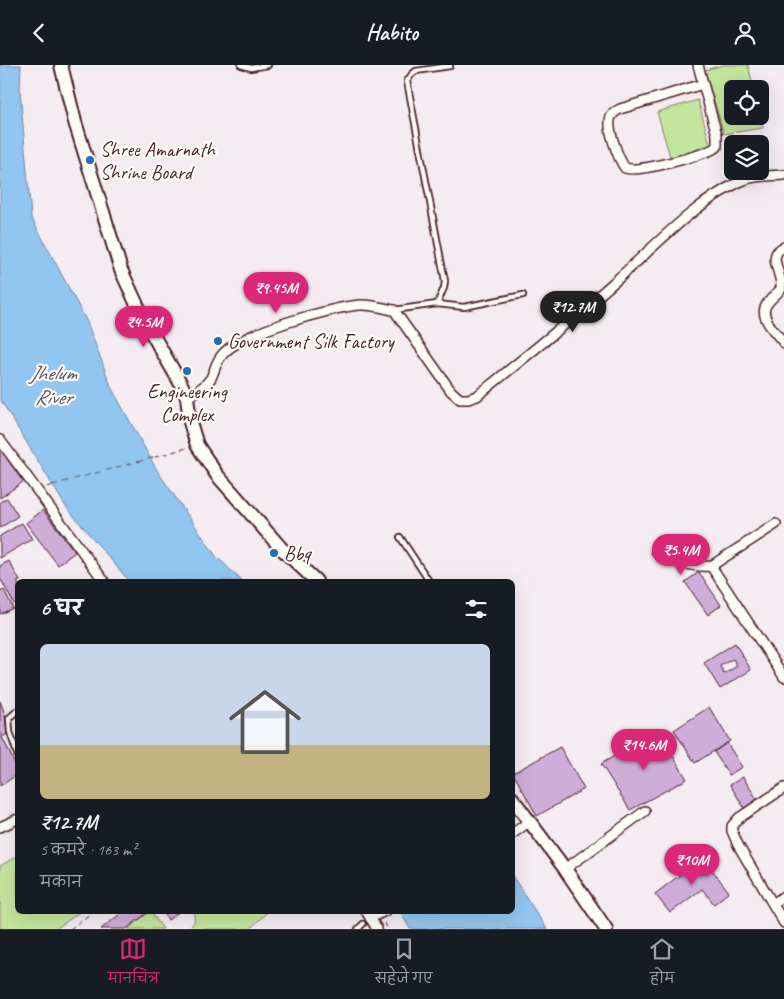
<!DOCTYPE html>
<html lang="hi">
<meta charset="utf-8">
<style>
:root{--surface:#171b24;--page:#242831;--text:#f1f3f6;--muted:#9ea1a6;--line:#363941;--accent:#db2777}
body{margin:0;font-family:Caveat,"Playpen Sans Deva",sans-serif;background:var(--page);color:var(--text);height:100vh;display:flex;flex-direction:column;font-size:19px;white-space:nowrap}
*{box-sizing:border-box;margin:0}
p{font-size:16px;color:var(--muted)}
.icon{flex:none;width:28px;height:28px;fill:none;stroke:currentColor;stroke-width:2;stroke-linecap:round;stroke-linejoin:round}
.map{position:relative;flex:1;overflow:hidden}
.details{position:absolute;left:15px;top:514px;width:500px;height:335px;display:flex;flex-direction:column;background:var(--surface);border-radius:8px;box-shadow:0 5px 20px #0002}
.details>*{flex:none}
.controls{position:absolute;left:724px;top:15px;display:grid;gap:10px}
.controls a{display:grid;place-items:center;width:45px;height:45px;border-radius:8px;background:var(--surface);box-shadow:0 5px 20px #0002;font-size:25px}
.price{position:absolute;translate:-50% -42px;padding:0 11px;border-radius:18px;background:var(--accent);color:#fff;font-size:16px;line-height:32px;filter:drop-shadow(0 1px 2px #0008)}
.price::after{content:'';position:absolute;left:50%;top:30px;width:15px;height:11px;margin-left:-8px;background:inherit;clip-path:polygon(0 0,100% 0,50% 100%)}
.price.on{background:#222;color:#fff}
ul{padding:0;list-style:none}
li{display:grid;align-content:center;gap:10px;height:265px;padding:0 25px}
li span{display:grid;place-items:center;height:155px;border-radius:8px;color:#555}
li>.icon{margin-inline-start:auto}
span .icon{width:90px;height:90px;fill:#fffc;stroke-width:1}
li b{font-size:21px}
h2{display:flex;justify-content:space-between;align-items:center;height:60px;padding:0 25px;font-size:21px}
header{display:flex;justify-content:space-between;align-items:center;height:65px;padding:0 25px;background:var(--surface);font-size:22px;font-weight:600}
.menu{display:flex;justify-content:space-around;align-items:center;height:70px;border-top:1px solid var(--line);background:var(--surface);font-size:14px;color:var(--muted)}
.menu a{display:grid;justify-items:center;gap:2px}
.menu .on{color:var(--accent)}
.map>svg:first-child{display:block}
.green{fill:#c4e59d;stroke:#878264}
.water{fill:#92c5ef;stroke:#7583a1}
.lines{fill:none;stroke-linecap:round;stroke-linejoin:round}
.ferry{stroke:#605166;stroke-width:1;stroke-dasharray:6 5;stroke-linecap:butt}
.building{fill:#ceadd8;stroke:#4a1f2b;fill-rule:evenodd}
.lane-casing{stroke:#4a1f2b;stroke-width:8}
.street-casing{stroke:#4a1f2b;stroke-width:12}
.secondary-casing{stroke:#4a1f2b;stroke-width:16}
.path{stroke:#4a1f2b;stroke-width:1;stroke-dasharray:5 4;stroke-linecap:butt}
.lane{stroke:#fdfcf7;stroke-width:4.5}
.street{stroke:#fdfcf7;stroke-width:9}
.secondary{stroke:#fdfcf7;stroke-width:12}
.poi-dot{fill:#1f6fb2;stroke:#fdfcf7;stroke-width:2}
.labels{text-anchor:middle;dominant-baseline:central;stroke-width:4.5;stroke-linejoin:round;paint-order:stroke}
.poi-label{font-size:20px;fill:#4a1f2b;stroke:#fdfcf7;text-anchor:start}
.water-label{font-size:21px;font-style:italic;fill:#605166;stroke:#fdfcf7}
</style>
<header><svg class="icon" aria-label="back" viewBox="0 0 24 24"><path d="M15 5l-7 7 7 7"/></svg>Habito<svg class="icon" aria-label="person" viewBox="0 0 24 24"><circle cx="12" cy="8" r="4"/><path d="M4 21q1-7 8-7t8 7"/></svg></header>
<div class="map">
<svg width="784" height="864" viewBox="0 0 784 864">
<rect width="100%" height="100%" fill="#f4ecf1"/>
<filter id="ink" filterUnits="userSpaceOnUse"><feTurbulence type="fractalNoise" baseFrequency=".02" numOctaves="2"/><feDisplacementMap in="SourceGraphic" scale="10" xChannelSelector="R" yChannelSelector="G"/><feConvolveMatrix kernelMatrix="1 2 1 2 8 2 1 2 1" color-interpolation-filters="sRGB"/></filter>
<g filter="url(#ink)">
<g class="green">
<path d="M723,0H748L754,24H732V51H760V49L763,63L724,69L705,5Z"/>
<path d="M698,35L711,83L671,95L657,47Z"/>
<path d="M17,791L18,846H81L56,864H0V801Z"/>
<path d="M150,846L163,864H128Z"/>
<path d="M195,846H267V847L250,864H189L194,857Z"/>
</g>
<g class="water">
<path d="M0,0H21L20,26L31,152L87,257L112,324L158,407L216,491L242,516H129L66,442L0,334Z"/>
<path d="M513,812L547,864H410L400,846H512Z"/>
</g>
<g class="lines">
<path class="ferry" d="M52,420L155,392"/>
</g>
<g class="building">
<path d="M0,383L23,417L0,433Z"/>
<path d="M7,433L18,451L0,463V437Z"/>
<path d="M43,445L75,487L58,500L26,458Z"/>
<path d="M22,458L32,474L0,493V471Z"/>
<path d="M9,496L20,516H18V537L14,539L0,513V501Z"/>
<path d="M699,507L721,540L708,550L685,517Z"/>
<path d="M4,525L13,543L0,549V527Z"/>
<path d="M735,578L751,605L720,624L704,598ZM733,594L737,601L724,609L720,601Z"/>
<path d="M0,636L5,649L7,669L2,672L18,705V709L0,721Z"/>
<path d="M709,642L730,676L695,698L674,665Z"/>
<path d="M657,665L687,714L630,745L601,699Z"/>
<path d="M727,678L742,702L729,710L714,687Z"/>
<path d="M560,682L584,724L537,751L513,708Z"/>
<path d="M743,712L758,736L745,744L730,720Z"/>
<path d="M704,794L729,827L714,839L702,824L670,848L655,829L685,806L682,803L691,795L696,801Z"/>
<path d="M124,846H150L126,864H101Z"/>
<path d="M163,846H180L168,855Z"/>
</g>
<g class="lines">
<defs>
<g id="lane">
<path d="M241,0L251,3L268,0"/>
<path d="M437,239L444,223L445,216L407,16L412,9L416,6L450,1"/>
<path d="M394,245L437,239L464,242L523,230"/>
<path d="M400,472L429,516"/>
<path d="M18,645L9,653L10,667L18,692"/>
<path d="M358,864L363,859"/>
</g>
<g id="street">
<path d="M698,0L717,70V82C704,90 638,108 625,103C619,95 606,62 611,52C613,48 616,46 620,44L703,19"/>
<path d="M784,182C765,190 783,208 781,224C776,230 767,236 765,243C761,255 778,270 784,278"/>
<path d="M187,332C196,327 205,322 211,313C215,305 216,296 223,289C240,268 332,242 360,240C371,239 382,243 394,245L451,326L460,334H468L477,331C523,294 568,258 612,219C653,184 690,141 739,117C753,110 769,111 784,110"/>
<path d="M0,375L104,516"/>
<path d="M776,459L711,501L784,612"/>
<path d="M657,487C675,496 690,503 711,501"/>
<path d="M784,723L739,753L732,761V766L738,780L784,858"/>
<path d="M0,762L18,754"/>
<path d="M512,769L530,756"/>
<path d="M565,804L645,746"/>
<path d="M773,839L784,831"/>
<path d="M366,846L377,864"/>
<path d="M370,853L385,846"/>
</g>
<g id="secondary">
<path d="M61,0L75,57L121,205L143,253L181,319L187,332L190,357L197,380L217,410L281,483L316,516"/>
<path d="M512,733L565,804L606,864"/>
</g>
</defs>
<use href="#lane" class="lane-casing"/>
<use href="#street" class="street-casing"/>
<use href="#secondary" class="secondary-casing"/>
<g class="path">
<path d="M155,392L186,383"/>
<path d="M47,422L52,420"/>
<path d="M384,858L388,864"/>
<path d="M70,864L94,846"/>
</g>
<use href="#lane" class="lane"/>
<use href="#street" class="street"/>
<use href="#secondary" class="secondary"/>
</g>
</g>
<g class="poi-dot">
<circle cx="90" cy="95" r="5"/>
<circle cx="218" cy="276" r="5"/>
<circle cx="187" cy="306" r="5"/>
<circle cx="274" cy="488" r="5"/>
</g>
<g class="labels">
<g class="poi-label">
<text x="100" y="84">Shree Amarnath<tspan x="100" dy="23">Shrine Board</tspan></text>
<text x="228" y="276">Government Silk Factory</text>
<text x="187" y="326" text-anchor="middle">Engineering<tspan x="187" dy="23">Complex</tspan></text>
<text x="284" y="488">Bbq</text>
</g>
<g class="water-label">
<text x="53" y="308">Jhelum<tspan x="53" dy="24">River</tspan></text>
</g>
</g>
</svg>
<div class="controls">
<a><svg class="icon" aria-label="locate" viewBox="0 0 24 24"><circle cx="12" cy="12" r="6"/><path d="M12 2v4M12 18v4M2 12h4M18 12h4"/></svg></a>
<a><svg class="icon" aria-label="layers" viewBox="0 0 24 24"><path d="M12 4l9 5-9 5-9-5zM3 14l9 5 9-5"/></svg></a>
</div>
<b class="price" style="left:276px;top:249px">₹9.45M</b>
<b class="price on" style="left:573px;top:268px">₹12.7M</b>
<b class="price" style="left:144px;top:283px">₹4.5M</b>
<b class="price" style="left:681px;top:511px">₹5.4M</b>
<b class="price" style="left:644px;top:706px">₹14.6M</b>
<b class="price" style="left:692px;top:821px">₹10M</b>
<section class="details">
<h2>6 घर<svg class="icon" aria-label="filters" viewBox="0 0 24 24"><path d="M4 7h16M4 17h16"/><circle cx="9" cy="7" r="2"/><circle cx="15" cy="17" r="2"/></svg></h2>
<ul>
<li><span style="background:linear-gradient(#c9d6e8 65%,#c2b280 0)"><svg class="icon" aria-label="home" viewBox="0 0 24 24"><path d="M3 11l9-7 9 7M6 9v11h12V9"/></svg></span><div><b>₹12.7M</b><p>5 कमरे · 163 m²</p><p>मकान</p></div></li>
</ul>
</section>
</div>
<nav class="menu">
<a class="on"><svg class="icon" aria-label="map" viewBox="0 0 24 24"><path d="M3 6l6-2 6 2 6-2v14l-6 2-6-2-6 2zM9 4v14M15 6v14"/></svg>मानचित्र</a>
<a><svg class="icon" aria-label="saved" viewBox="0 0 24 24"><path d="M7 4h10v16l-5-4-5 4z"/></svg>सहेजे गए</a>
<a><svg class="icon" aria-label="home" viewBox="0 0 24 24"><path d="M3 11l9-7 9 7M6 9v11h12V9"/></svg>होम</a>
</nav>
